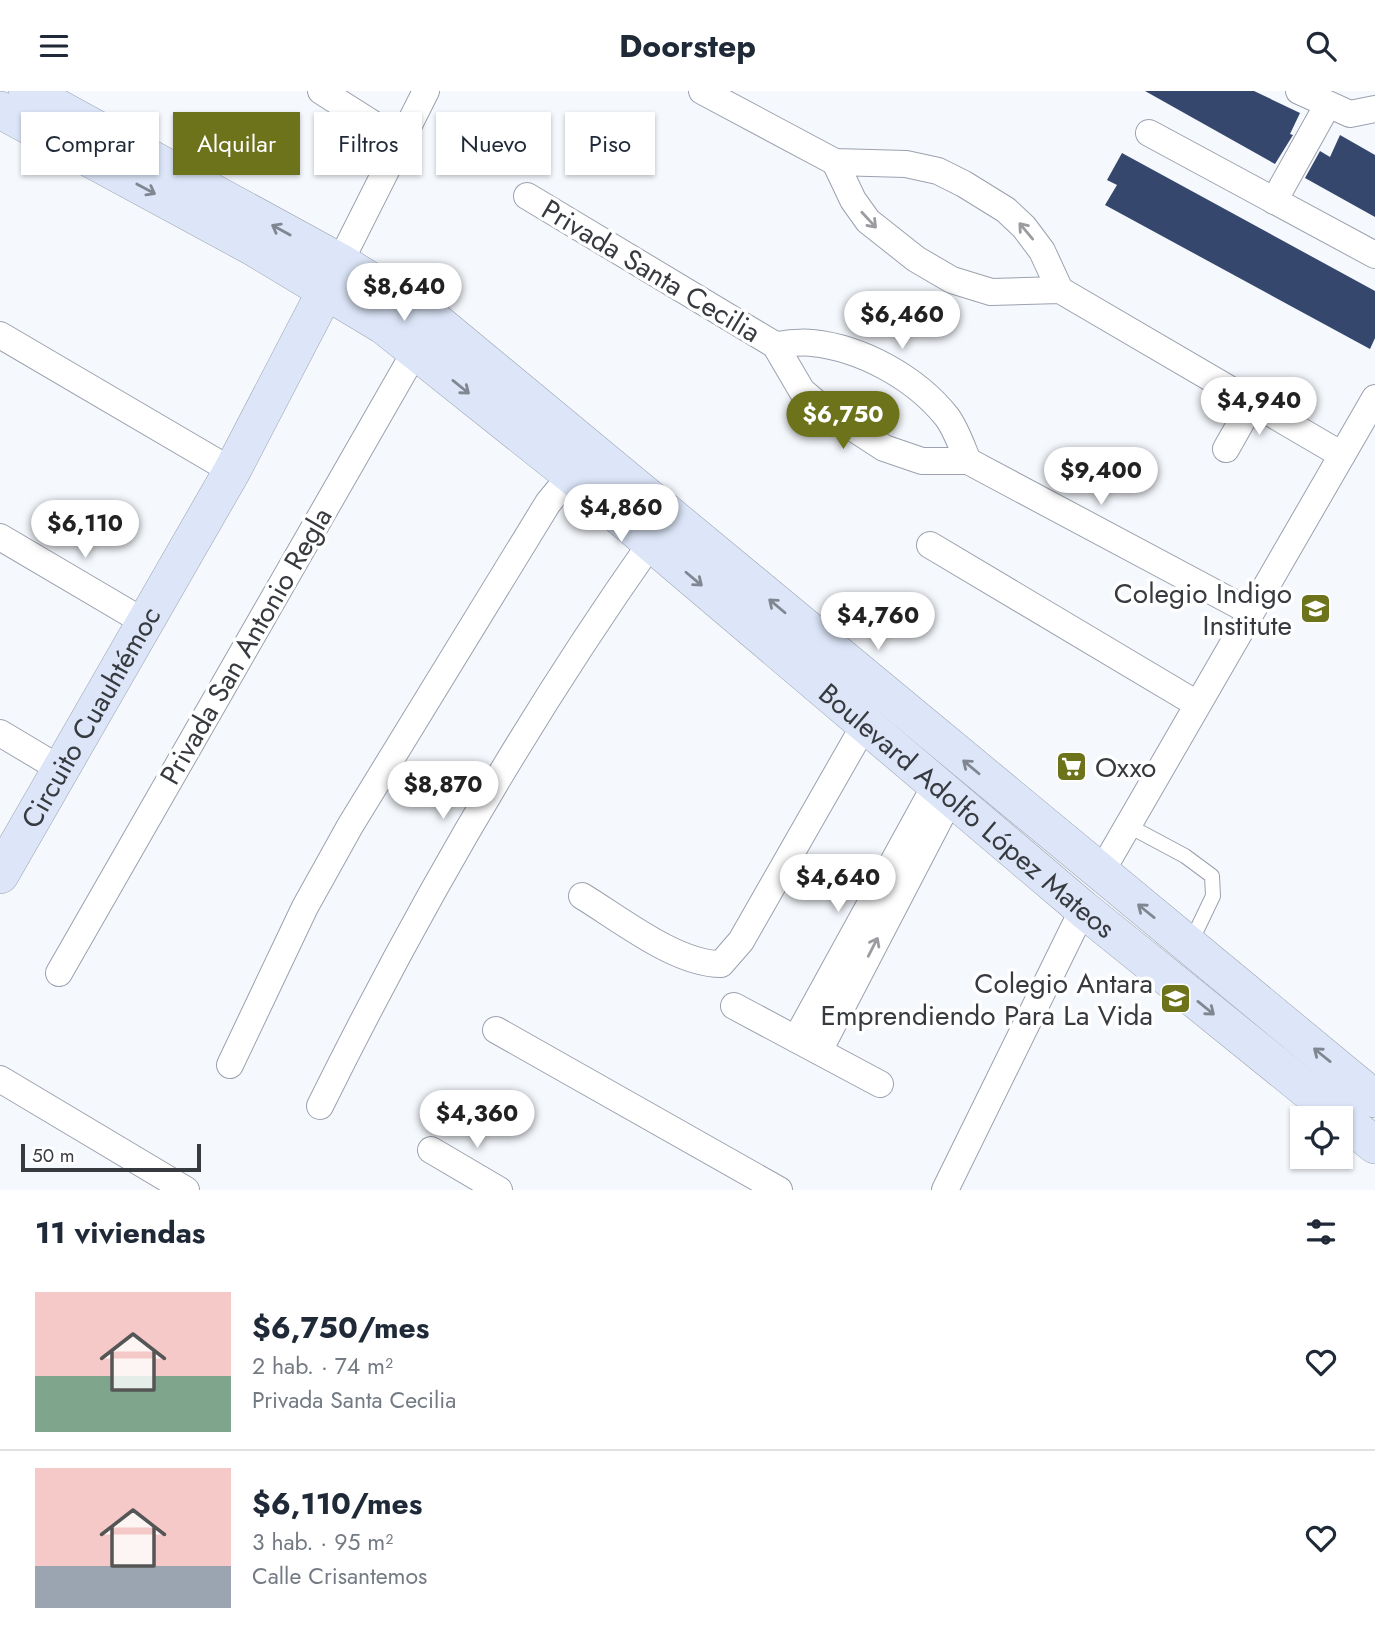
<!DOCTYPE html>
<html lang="es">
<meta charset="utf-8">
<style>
:root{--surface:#fff;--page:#f2f2f3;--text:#1f2937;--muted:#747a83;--line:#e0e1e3;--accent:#6c731b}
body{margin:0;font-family:Jost,sans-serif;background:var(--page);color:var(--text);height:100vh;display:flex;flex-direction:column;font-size:26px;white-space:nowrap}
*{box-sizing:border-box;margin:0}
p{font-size:23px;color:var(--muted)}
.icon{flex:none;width:38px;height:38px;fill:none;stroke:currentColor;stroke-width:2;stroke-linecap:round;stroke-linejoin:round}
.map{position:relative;height:1099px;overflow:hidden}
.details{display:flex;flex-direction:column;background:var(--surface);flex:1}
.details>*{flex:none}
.top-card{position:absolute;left:21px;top:21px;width:700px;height:63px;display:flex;gap:14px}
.buttons{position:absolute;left:1290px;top:1015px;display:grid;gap:14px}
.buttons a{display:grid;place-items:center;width:63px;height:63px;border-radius:0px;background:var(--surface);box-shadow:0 2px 5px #0004;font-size:35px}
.scale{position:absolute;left:21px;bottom:18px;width:180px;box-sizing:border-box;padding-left:7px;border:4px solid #373a3f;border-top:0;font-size:19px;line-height:24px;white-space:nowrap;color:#373a3f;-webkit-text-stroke:5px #fff;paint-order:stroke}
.price{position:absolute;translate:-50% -60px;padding:0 16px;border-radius:24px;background:#fff;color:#222;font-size:23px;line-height:46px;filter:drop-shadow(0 2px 4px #0008)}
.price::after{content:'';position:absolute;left:50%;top:42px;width:21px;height:16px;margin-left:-10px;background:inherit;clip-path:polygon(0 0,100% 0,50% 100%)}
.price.on{background:var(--accent);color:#fff}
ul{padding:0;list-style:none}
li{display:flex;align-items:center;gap:21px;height:175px;padding:0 35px}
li+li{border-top:2px solid var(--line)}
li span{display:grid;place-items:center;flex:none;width:196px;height:140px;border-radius:0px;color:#555}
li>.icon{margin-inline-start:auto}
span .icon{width:84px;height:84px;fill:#fffc;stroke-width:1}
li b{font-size:30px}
h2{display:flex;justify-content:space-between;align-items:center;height:84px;padding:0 35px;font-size:30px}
.pill{padding:0 24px;border-radius:0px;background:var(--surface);box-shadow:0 2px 5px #0004;font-size:24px;line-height:63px}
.pill.on{background:var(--accent);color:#fff}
header{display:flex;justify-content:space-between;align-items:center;height:91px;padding:0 35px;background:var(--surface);font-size:32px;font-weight:700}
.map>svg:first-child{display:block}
.building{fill:#35476d}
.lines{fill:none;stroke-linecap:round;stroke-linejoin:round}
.lane-casing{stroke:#9ba1ae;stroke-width:16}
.street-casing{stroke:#9ba1ae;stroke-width:28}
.secondary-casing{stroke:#9ba1ae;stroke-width:38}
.lane{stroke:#fff;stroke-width:14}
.street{stroke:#fff;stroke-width:26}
.secondary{stroke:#dce6f8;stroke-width:37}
.oneway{stroke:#818792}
.oneway2{stroke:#9b9c9f}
.labels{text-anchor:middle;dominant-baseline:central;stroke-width:7;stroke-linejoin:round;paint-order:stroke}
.street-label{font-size:28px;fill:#373a3f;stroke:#fff}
.poi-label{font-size:28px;fill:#373a3f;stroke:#fff;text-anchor:end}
</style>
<header><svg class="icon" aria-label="menu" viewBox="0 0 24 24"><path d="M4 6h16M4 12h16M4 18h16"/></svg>Doorstep<svg class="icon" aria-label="search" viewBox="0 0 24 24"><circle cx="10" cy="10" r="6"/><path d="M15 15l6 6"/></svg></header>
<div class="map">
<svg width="1375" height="1099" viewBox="0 0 1375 1099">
<rect width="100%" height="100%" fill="#f5f8fd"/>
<g class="building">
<path d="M1145,0H1254L1300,22L1290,43L1293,44L1275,73Z"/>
<path d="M1340,44L1375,64V126L1305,87L1320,60L1330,66Z"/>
<path d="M1122,62L1375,200V247L1370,258L1105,114L1117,94L1107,89Z"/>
</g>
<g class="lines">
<defs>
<path id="lane" d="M1127,734L1185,765L1212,785L1213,805L1190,853"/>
<g id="street">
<path d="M321,0L400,50"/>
<path d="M702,0L835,71L906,73L938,80L964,93L1006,119L1024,136L1042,160L1060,199"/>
<path d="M1299,0L1350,23L1375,18"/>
<path d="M1149,42L1375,164"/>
<path d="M835,71L853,109L868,130L916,168L952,189L991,201L1060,199L1342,364"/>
<path d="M527,105L775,254L802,300L821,316L884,357L922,370H968L1251,521"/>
<path d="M1274,110L1327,15"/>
<path d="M340,171L426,0"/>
<path d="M0,244L232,380"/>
<path d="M775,254C787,253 800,250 812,252C862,257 916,287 947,326C956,338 962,356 968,370"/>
<path d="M1226,358L1252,312"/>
<path d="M0,446L146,532"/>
<path d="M930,454L1197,613"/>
<path d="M0,642L62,679"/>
<path d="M1100,783L1375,307"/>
<path d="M582,805C620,828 676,873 721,873L741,850L865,633"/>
<path d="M59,882L424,245"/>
<path d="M734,915L880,993"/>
<path d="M496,939L779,1099"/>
<path d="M796,948L936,693"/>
<path d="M819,960L951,706"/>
<path d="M230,974L305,816L350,735L548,412L571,384"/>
<path d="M0,988L186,1099"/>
<path d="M320,1015C417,819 525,631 651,452"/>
<path d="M431,1059L499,1099"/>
<path d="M945,1099L1083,818"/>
</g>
<g id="secondary">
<path d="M27,0L340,171L434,229L1375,1008"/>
<path id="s1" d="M0,19L253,156L384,235L571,384L1083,818L1375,1054"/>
<path id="s2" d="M0,784L232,380L338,176"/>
</g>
</defs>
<use href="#lane" class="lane-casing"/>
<use href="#street" class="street-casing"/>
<use href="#secondary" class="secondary-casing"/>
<use href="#lane" class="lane"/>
<use href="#street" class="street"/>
<use href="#secondary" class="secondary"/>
</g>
<defs><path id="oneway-shaft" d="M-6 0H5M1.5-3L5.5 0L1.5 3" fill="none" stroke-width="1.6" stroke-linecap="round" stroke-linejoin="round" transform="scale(1.75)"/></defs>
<g class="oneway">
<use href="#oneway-shaft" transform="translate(146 98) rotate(28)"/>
<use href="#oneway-shaft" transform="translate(281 139) rotate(-151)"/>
<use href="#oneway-shaft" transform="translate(461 296) rotate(39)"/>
<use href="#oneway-shaft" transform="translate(694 488) rotate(40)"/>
<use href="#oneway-shaft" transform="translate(777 515) rotate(-140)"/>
<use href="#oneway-shaft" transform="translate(971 676) rotate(-140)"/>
<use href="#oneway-shaft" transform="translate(1146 820) rotate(-141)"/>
<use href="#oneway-shaft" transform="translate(1206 917) rotate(39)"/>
<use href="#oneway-shaft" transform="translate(1322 964) rotate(-141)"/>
</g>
<g class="oneway2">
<use href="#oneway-shaft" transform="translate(869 129) rotate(47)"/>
<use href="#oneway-shaft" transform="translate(1026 140) rotate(-130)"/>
<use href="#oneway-shaft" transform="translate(873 856) rotate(-63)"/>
</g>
<defs>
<symbol id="school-square" viewBox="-11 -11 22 22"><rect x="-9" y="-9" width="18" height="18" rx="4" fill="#6c731b" stroke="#fff"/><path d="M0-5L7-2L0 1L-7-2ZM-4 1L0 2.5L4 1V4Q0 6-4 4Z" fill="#fff"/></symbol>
<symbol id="supermarket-square" viewBox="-11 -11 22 22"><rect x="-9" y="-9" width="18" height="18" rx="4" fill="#6c731b" stroke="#fff"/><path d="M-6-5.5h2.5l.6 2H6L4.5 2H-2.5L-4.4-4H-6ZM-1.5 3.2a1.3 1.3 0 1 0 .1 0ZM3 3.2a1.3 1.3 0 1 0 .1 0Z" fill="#fff"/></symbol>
</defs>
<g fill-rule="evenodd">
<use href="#school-square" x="1298" y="500" width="35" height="35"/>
<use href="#supermarket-square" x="1054" y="658" width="35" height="35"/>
<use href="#school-square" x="1158" y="890" width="35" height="35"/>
</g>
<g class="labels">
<g class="street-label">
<text transform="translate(651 180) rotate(31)">Privada Santa Cecilia</text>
<text transform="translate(246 555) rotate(-60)">Privada San Antonio Regla</text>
<text stroke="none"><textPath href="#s2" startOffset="182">Circuito Cuauhtémoc</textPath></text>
<text stroke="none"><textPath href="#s1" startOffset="1199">Boulevard Adolfo López Mateos</textPath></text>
</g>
<g class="poi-label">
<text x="1292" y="502">Colegio Indigo<tspan x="1292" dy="32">Institute</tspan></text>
<text x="1095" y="676" text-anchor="start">Oxxo</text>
<text x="1153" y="892">Colegio Antara<tspan x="1153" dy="32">Emprendiendo Para La Vida</tspan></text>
</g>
</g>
</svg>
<div class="buttons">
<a><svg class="icon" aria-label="locate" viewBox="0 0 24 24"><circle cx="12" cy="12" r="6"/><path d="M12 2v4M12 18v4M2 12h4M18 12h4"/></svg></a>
</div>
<div class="scale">50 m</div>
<b class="price" style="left:404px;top:232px">$8,640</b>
<b class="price" style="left:902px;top:260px">$6,460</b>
<b class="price" style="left:1259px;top:346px">$4,940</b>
<b class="price on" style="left:843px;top:360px">$6,750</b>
<b class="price" style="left:1101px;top:416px">$9,400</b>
<b class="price" style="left:621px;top:453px">$4,860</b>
<b class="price" style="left:85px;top:469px">$6,110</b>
<b class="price" style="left:878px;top:561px">$4,760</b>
<b class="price" style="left:443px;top:730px">$8,870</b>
<b class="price" style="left:838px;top:823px">$4,640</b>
<b class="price" style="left:477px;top:1059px">$4,360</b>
<div class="top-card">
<a class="pill">Comprar</a>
<a class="pill on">Alquilar</a>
<a class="pill">Filtros</a>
<a class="pill">Nuevo</a>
<a class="pill">Piso</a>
</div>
</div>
<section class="details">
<h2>11 viviendas<svg class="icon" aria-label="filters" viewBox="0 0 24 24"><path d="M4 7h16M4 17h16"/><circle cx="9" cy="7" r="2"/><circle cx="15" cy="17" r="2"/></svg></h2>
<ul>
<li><span style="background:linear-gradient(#f6c9c9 60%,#7fa58c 0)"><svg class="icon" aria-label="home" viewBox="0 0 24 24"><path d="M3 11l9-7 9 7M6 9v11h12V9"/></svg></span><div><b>$6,750/mes</b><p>2 hab. · 74 m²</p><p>Privada Santa Cecilia</p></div><svg class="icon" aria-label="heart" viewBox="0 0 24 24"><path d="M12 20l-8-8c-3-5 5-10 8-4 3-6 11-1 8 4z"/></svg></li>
<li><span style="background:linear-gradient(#f6c9c9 70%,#9aa5b1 0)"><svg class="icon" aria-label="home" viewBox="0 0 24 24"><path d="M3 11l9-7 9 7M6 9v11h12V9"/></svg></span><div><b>$6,110/mes</b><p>3 hab. · 95 m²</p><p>Calle Crisantemos</p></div><svg class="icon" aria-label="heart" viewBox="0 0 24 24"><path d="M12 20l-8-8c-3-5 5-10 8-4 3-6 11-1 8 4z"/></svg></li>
</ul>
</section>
